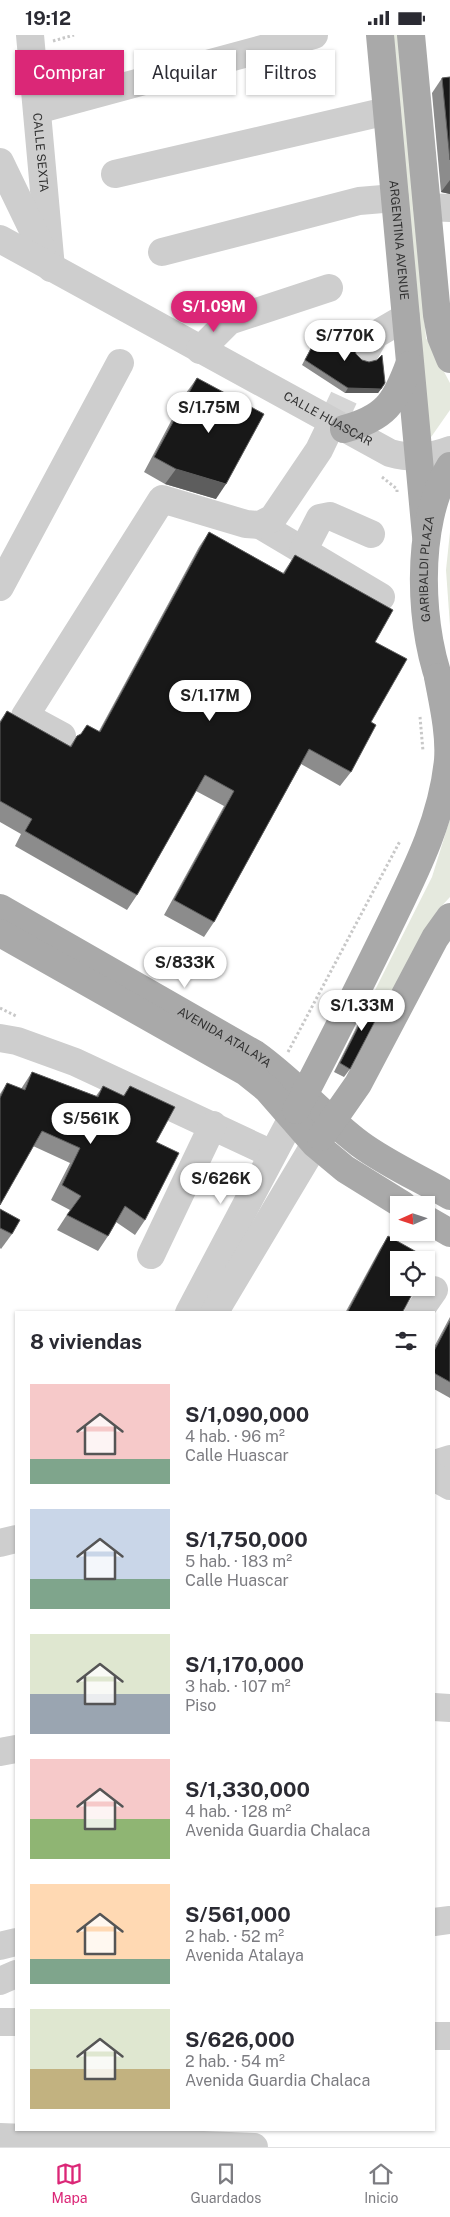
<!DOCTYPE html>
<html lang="es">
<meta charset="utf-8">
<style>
:root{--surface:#fff;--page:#f7f7f7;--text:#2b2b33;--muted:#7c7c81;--line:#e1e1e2;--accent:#db2777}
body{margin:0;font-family:"Public Sans",sans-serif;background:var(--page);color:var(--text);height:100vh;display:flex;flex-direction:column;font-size:19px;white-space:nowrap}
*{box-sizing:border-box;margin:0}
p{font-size:16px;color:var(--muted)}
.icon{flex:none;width:28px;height:28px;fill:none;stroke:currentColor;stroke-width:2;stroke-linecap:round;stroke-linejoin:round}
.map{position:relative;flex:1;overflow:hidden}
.sheet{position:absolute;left:15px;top:1276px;width:420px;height:820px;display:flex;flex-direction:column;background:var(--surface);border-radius:0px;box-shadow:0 1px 4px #0004}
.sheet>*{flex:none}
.guide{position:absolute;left:15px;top:15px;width:420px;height:45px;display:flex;gap:10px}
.needle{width:32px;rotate:267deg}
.controls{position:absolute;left:390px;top:1161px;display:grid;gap:10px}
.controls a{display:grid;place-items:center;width:45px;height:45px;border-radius:0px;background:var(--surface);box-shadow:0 1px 4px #0004;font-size:25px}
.price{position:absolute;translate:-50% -42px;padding:0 11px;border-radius:18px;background:#fff;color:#222;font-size:16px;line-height:32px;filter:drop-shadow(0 1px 2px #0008)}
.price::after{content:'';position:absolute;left:50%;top:30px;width:15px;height:11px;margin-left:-8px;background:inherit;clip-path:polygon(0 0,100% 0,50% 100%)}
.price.current{background:var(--accent);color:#fff}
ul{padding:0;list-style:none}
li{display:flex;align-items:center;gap:15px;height:125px;padding:0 15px}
li span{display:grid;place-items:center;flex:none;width:140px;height:100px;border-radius:0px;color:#555}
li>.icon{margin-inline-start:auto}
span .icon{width:60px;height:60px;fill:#fffc;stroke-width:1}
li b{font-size:21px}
h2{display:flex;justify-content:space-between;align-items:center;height:60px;padding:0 15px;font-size:21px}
.pill{padding:0 18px;border-radius:0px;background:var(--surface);box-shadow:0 1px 4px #0004;font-size:18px;line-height:45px}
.pill.current{background:var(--accent);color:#fff}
.status{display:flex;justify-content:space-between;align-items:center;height:35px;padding:0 25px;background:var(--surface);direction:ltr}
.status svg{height:14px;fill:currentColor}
.tab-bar{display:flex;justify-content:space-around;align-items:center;height:70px;border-top:1px solid var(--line);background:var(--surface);font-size:14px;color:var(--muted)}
.tab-bar a{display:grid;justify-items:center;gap:2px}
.tab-bar .current{color:var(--accent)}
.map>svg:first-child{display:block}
.green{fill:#e5e9de}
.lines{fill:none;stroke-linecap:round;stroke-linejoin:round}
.minor-tunnel{stroke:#d6d6d6;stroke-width:28;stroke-dasharray:28 14;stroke-linecap:butt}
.path{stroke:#c8c8c8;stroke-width:3;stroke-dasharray:2.5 2.5;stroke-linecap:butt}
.minor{stroke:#cecece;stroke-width:28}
.major{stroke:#a9a9a9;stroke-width:28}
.wall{fill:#8c8c8c}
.shaded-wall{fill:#5d5d5d}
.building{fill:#181818;stroke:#5d5d5d}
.labels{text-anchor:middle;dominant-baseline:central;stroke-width:5;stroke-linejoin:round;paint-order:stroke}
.street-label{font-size:12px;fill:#313131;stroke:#fff}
</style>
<div class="status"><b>19:12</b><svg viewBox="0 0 49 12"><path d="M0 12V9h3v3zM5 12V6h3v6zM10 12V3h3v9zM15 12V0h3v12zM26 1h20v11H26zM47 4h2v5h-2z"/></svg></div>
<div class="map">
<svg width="450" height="2112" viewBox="0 0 450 2112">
<rect width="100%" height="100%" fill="#fff"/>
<g class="green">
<path d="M390,0H399L426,303L450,348V375L429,405Z"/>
<path d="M450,497V591L446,535Z"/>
<path d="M450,784V862L437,876L384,978L368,969L432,842Z"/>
</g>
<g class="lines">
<path class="minor-tunnel" d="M332,388L362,324"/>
<g class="path">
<path d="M53,6L74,0"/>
<path d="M382,442L397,454V457"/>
<path d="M420,682L423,716"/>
<path d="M0,973L16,981"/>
<path d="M288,1017L400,806"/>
</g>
<g class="minor">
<path id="s1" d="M30,0L51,233"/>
<path d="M37,75L314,0"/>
<path d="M0,127L42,214"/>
<path d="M115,139L387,76"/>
<path d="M427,172L450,173"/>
<path id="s2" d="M0,204L390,418C412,424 429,423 450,415"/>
<path d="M162,217L359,166L395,163"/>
<path d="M200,315L229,286L329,253"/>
<path d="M366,316L375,300L406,282"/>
<path d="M260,490L381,562"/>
<path d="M303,516L320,483L330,481L371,499"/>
<path d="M0,552L120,328"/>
<path d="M62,701L25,681L162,464L246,489L260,490L273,483L319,415L332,388"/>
<path d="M0,1003L17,1006L75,1027L272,1119"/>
<path d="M151,1220L213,1090"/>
<path d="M189,1278L292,1083"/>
<path d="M214,1278L315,1109"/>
<path d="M418,1278L434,1255"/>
<path d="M434,1429L450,1424"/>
<path d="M434,1442L450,1451"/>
<path d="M0,1508L16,1504"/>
<path d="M434,1672L450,1673"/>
<path d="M0,1717L16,1714"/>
<path d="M434,1887L450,1885"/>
<path d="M0,1911L16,1907"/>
<path d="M0,1946L16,1939"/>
<path d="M0,1987H16"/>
<path d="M434,2001H450"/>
<path d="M0,2102L254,2112"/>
</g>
<g class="major">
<path id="s3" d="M380,0L426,501"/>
<path d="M411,0L437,280L441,302L450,324"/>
<path d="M344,394C385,383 395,368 409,330"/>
<path id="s4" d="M445,659C418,599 414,487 450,431"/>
<path id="s5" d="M0,873L255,1019C293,1046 323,1081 360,1109C387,1129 421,1144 450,1161"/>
<path d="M0,898L246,1037L267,1054L315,1109L345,1134L403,1170"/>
<path d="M296,1075C327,1017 356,958 385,899C412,843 442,788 448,725C450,698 443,669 438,642"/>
<path d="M321,1102L358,1049L435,903L450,882"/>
<path d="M426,1184L450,1198"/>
</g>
</g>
<g class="wall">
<path d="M450,42V159L441,157L432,58L442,43Z"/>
<path d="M323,291L354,312L356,319L385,348L378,358H345L302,330L320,295Z"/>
<path d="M197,343L216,464L165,449L144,437L186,358Z"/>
<path d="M209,497L283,538L295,520L375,607L371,687L351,737L340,751L301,729L214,887L204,902L164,880L224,771L196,756L137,860L127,875L15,811L21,799L0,787V686L7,676L70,711L77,701L99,696L199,512Z"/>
<path d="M374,961L350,1034L344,1042L334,1037L368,969Z"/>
<path d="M32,1037L96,1061L103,1051L123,1061L130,1051L156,1107L145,1185L135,1200L116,1187L108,1201L98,1216L57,1195L70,1175L51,1165L70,1128L33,1111L0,1170V1059L7,1048L21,1054Z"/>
<path d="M0,1174L12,1199L1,1214L0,1213Z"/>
<path d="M388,1201L402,1278H345L380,1214Z"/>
<path d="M450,1282V1363L434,1354V1312Z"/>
</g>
<g class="shaded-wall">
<path d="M450,145V159L441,157Z"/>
<path d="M348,353L381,354L378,358H345Z"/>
<path d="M176,434L226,449L216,464L165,449Z"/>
</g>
<g class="building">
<path d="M450,42V125L442,43Z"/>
<path d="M323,291L355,305L354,312L356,319L362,325L369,327L377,325L382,320L385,348L381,354L348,353L305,325Z"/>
<path d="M197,343L264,379L226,449L176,434L154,422Z"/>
<path d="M209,497L284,539L295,520L393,575L375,607L407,624L371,687L376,690L351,737L309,714L214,887L174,865L234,756L205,740L137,860L25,796L32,784L0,766V688L7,676L71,712L77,701L81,699L87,690L100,697Z"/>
<path d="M374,961L385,967L350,1034L340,1028Z"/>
<path d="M32,1037L98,1062L103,1051L124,1061L130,1051L175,1072L156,1107L179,1118L145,1185L125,1171L108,1201L67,1180L81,1161L62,1150L80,1113L42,1096L0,1170V1063L7,1048L25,1055Z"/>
<path d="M0,1174L20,1185L12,1199L0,1193Z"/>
<path d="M388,1201L431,1225L426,1233V1225H399V1252H416L402,1278H347Z"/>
<path d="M450,1286V1347L434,1338V1316Z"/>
</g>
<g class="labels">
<g class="street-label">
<text stroke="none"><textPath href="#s1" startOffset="118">CALLE SEXTA</textPath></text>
<text stroke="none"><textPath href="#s3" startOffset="206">ARGENTINA AVENUE</textPath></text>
<text stroke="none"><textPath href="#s2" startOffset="374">CALLE HUASCAR</textPath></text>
<text stroke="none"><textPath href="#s4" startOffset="128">GARIBALDI PLAZA</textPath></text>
<text stroke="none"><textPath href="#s5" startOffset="259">AVENIDA ATALAYA</textPath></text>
</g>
</g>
</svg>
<div class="controls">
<a><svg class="needle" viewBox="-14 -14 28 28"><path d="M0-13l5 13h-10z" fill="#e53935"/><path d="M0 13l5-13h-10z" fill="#7c7c81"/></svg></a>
<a><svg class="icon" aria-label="locate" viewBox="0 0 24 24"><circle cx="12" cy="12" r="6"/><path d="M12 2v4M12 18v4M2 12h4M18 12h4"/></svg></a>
</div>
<b class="price current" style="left:214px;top:298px">S/1.09M</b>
<b class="price" style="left:345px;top:327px">S/770K</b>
<b class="price" style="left:209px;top:399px">S/1.75M</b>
<b class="price" style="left:210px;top:687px">S/1.17M</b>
<b class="price" style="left:185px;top:954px">S/833K</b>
<b class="price" style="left:362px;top:997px">S/1.33M</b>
<b class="price" style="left:91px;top:1110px">S/561K</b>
<b class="price" style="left:221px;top:1170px">S/626K</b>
<div class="guide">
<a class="pill current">Comprar</a>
<a class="pill">Alquilar</a>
<a class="pill">Filtros</a>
</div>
<section class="sheet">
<h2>8 viviendas<svg class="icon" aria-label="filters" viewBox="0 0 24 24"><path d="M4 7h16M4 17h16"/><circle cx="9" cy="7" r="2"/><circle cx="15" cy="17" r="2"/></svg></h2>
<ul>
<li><span style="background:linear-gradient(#f6c9c9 75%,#7fa58c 0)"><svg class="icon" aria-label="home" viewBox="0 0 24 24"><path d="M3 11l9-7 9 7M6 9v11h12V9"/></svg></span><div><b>S/1,090,000</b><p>4 hab. · 96 m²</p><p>Calle Huascar</p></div></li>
<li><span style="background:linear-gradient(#c9d6e8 70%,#7fa58c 0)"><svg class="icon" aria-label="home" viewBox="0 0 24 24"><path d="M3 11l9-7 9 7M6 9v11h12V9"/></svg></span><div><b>S/1,750,000</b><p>5 hab. · 183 m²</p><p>Calle Huascar</p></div></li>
<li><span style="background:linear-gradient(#dfe7d0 60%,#9aa5b1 0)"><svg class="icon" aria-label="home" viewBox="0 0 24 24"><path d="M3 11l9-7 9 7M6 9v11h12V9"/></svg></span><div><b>S/1,170,000</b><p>3 hab. · 107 m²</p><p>Piso</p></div></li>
<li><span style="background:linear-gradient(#f6c9c9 60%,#8fb573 0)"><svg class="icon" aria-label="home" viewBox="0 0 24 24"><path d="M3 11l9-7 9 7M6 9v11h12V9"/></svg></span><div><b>S/1,330,000</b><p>4 hab. · 128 m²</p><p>Avenida Guardia Chalaca</p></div></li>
<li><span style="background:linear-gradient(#ffd9b3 75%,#7fa58c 0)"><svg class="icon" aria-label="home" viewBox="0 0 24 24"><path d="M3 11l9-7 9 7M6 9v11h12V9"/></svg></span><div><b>S/561,000</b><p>2 hab. · 52 m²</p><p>Avenida Atalaya</p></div></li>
<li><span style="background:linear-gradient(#dfe7d0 60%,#c2b280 0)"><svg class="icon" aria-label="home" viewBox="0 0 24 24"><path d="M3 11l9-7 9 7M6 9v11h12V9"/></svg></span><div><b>S/626,000</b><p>2 hab. · 54 m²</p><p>Avenida Guardia Chalaca</p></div></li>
</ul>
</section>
</div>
<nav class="tab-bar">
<a class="current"><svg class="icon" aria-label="map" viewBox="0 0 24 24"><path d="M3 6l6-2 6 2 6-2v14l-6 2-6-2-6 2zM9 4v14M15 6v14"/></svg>Mapa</a>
<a><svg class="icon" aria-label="saved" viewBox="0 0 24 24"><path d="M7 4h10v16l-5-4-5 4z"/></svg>Guardados</a>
<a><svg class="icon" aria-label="home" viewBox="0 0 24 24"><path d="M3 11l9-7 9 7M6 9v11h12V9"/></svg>Inicio</a>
</nav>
